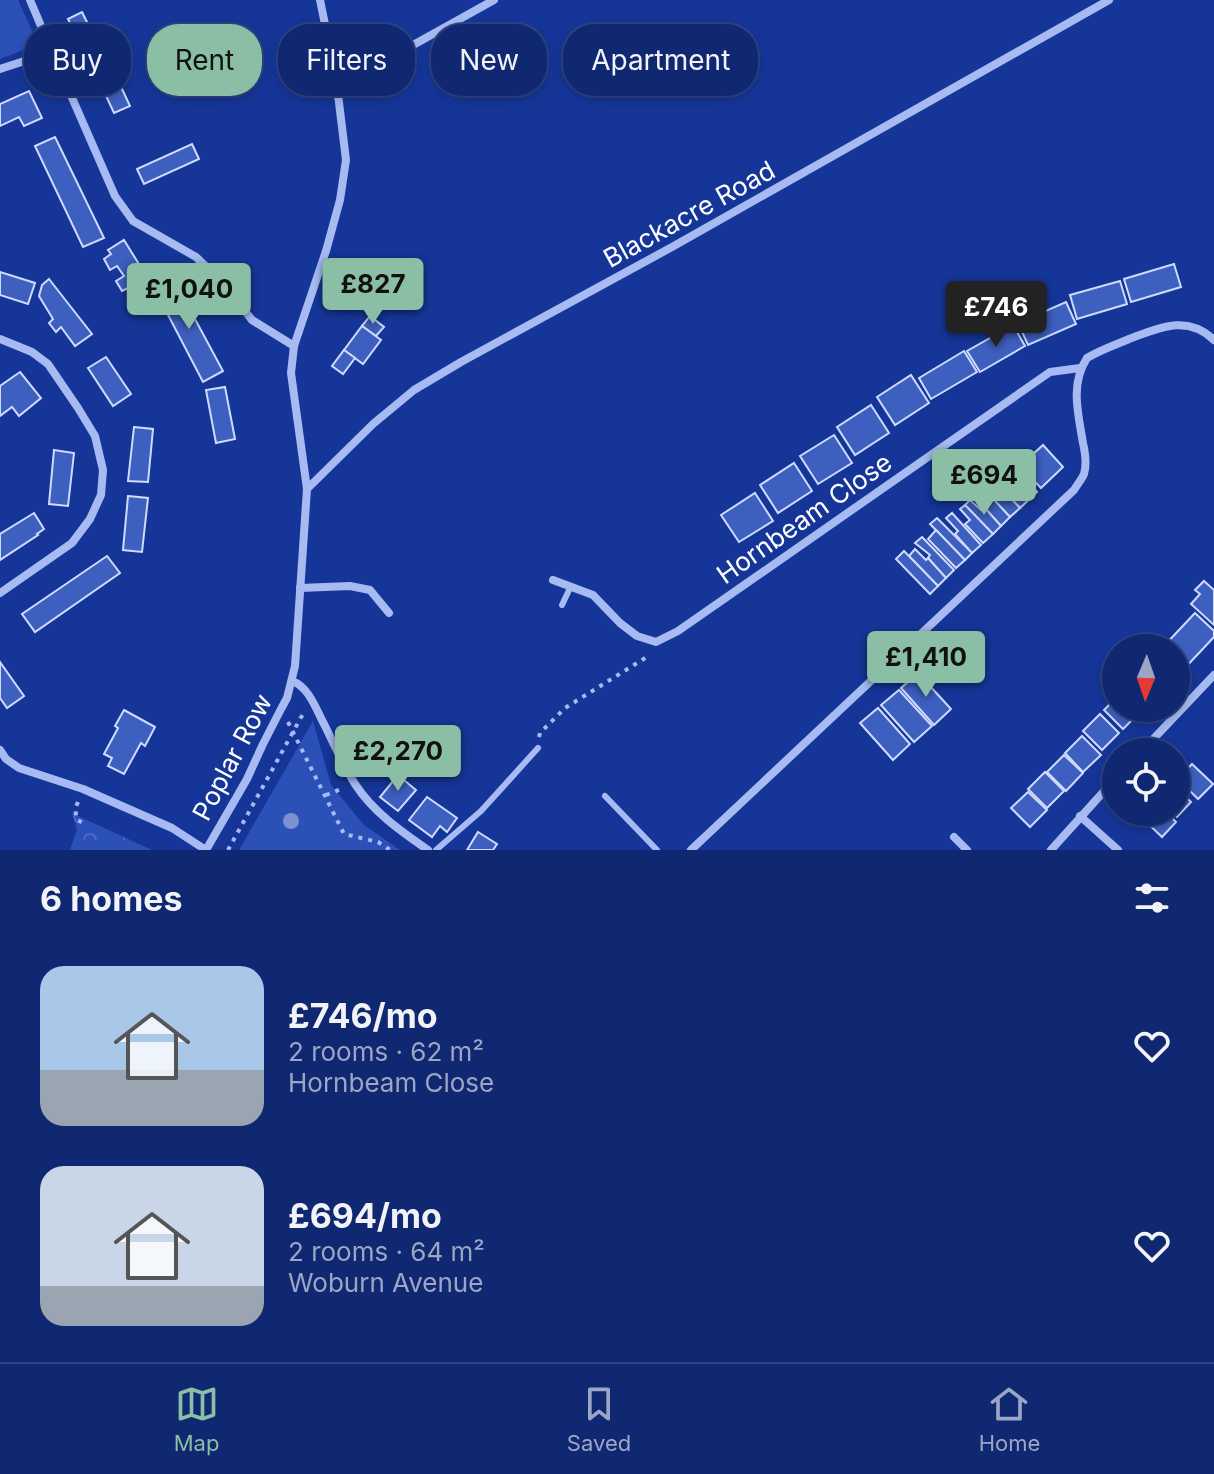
<!DOCTYPE html>
<meta charset="utf-8">
<style>
:root{--surface:#102872;--page:#193077;--text:#f1f3f6;--muted:#9ca6c4;--line:#304484;--accent:#8abfa5}
body{margin:0;font-family:Inter,sans-serif;background:var(--page);color:var(--text);height:100vh;display:flex;flex-direction:column;font-size:30px;white-space:nowrap}
*{box-sizing:border-box;margin:0}
p{font-size:26px;color:var(--muted)}
.icon{flex:none;width:44px;height:44px;fill:none;stroke:currentColor;stroke-width:2;stroke-linecap:round;stroke-linejoin:round}
.map{position:relative;height:850px;overflow:hidden}
.panel{display:flex;flex-direction:column;background:var(--surface);flex:1}
.panel>*{flex:none}
.hud{position:absolute;left:24px;top:24px;width:800px;height:72px;display:flex;gap:16px}
.needle{width:52px;rotate:182deg}
.tools{position:absolute;left:1102px;top:634px;display:grid;gap:16px}
.tools a{display:grid;place-items:center;width:88px;height:88px;border-radius:50%;background:var(--surface);box-shadow:0 4px 12px #0003,0 0 0 2px var(--line);font-size:40px}
.price{position:absolute;translate:-50% -68px;padding:0 18px;border-radius:8px;background:var(--accent);color:#111;font-size:26px;line-height:52px;filter:drop-shadow(0 2px 4px #0008)}
.price::after{content:'';position:absolute;left:50%;top:48px;width:24px;height:18px;margin-left:-12px;background:inherit;clip-path:polygon(0 0,100% 0,50% 100%)}
.price.current{background:#222;color:#fff}
ul{padding:0;list-style:none}
li{display:flex;align-items:center;gap:24px;height:200px;padding:0 40px}
li span{display:grid;place-items:center;flex:none;width:224px;height:160px;border-radius:24px;color:#555}
li>.icon{margin-inline-start:auto}
span .icon{width:96px;height:96px;fill:#fffc;stroke-width:1}
li b{font-size:34px}
h2{display:flex;justify-content:space-between;align-items:center;height:96px;padding:0 40px;font-size:34px}
.chip{padding:0 28px;border-radius:32px;background:var(--surface);box-shadow:0 4px 12px #0003,0 0 0 2px var(--line);font-size:28px;line-height:72px}
.chip.current{background:var(--accent);color:#111}
.tabs{display:flex;justify-content:space-around;align-items:center;height:112px;border-top:2px solid var(--line);background:var(--surface);font-size:22px;color:var(--muted)}
.tabs a{display:grid;justify-items:center;gap:4px}
.tabs .current{color:var(--accent)}
.map>svg:first-child{display:block}
.grass{fill:#2b50b8}
.park{fill:url(#park-crowns)}
.building{fill:#3d5fc0;stroke:#cfdbfd;stroke-width:2}
.lines{fill:none;stroke-linecap:round;stroke-linejoin:round}
.path{stroke:#a7bbf2;stroke-width:4;stroke-dasharray:4 6;stroke-linecap:butt}
.lane{stroke:#a7bbf2;stroke-width:6}
.street{stroke:#a7bbf2;stroke-width:8}
.tree{fill:#7b91d0}
.labels{text-anchor:middle;dominant-baseline:central;stroke-width:8;stroke-linejoin:round;paint-order:stroke}
.street-label{font-size:26px;fill:#fff;stroke:#153698}
</style>
<div class="map">
<svg width="1214" height="850" viewBox="0 0 1214 850">
<defs>
<pattern id="park-crowns" width="20" height="18" patternUnits="userSpaceOnUse" patternTransform="scale(2)"><rect width="20" height="18" fill="#2b50b8"/><path d="M2 6a3 3 0 1 1 6 0M12 15a3 3 0 1 1 6 0" fill="none" stroke="#4b6ac3"/></pattern>
</defs>
<rect width="100%" height="100%" fill="#153698"/>
<g class="grass">
<path d="M0,0H18L35,37C30,50 12,54 0,59Z"/>
<path d="M313,721L331,785L364,825L400,850H239Z"/>
</g>
<path class="park" d="M72,813L76,815L152,850H70L77,830Z"/>
<g class="building">
<path d="M82,12L102,53L88,60L68,19Z"/>
<path d="M109,61L130,106L114,113L93,68Z"/>
<path d="M29,91L42,118L24,126L19,117L0,126V104Z"/>
<path d="M55,137L104,238L83,247L35,146Z"/>
<path d="M192,144L199,159L144,184L137,169Z"/>
<path d="M124,240L150,282L133,292L130,287L122,291L116,281L124,276L117,266L110,270L104,259L111,254L108,250Z"/>
<path d="M1174,264L1181,287L1131,302L1124,279Z"/>
<path d="M0,272L35,283L28,304L0,295Z"/>
<path d="M49,279L92,334L75,346L61,327L56,332L49,323L53,319L39,296L42,285Z"/>
<path d="M174,280L223,371L203,382L155,290Z"/>
<path d="M1120,281L1127,304L1077,319L1070,295Z"/>
<path d="M1066,302L1076,324L1028,345L1018,323Z"/>
<path d="M370,316L384,327L376,336L362,326Z"/>
<path d="M1013,325L1025,346L980,372L967,351Z"/>
<path d="M362,326L381,340L363,364L344,350Z"/>
<path d="M344,350L355,358L343,374L332,366Z"/>
<path d="M964,351L977,372L931,399L919,378Z"/>
<path d="M106,357L131,394L113,406L88,368Z"/>
<path d="M20,372L41,398L19,416L12,407L0,416V386Z"/>
<path d="M911,375L929,403L895,425L877,397Z"/>
<path d="M225,387L235,439L216,443L206,390Z"/>
<path d="M871,405L889,433L855,455L837,427Z"/>
<path d="M134,427L153,429L148,482L128,481Z"/>
<path d="M834,435L852,463L818,484L800,456Z"/>
<path d="M1043,445L1063,467L1041,488L1020,466Z"/>
<path d="M54,450L74,453L68,506L49,504Z"/>
<path d="M794,463L812,491L778,513L760,485Z"/>
<path d="M1021,473L1037,492L1020,508L1003,490Z"/>
<path d="M991,481L1001,492L1003,490L1020,508L1010,517L983,488Z"/>
<path d="M983,488L1010,517L1001,526L984,507L988,503L978,493Z"/>
<path d="M755,493L773,521L739,542L721,515Z"/>
<path d="M128,496L148,498L142,552L123,550Z"/>
<path d="M970,500L981,510L984,507L1001,526L993,534L965,505Z"/>
<path d="M965,505L993,534L983,543L965,524L970,520L960,509Z"/>
<path d="M34,513L44,529L37,534L38,535L0,560V534Z"/>
<path d="M952,513L981,545L972,553L955,534L958,531L946,518Z"/>
<path d="M937,518L972,553L965,560L930,524Z"/>
<path d="M936,530L965,560L956,568L928,539Z"/>
<path d="M922,537L954,570L946,578L928,558L930,555L915,543Z"/>
<path d="M915,549L926,560L928,558L946,578L938,586L909,556Z"/>
<path d="M904,551L938,586L930,594L896,559Z"/>
<path d="M107,556L120,573L35,632L22,614Z"/>
<path d="M1204,581L1214,590V625L1191,604L1200,594L1195,590Z"/>
<path d="M1195,613L1214,631V637L1183,670L1176,663V648H1162Z"/>
<path d="M0,662L24,696L7,708L0,698Z"/>
<path d="M918,673L951,709L934,725L901,688Z"/>
<path d="M899,690L932,726L914,742L881,705Z"/>
<path d="M1116,698V708H1136L1140,712L1123,729L1104,710Z"/>
<path d="M878,708L910,744L893,760L860,723Z"/>
<path d="M124,710L155,727L145,746L141,743L124,774L108,766L112,758L104,754L118,728L115,726Z"/>
<path d="M1100,714L1119,733L1102,750L1083,731Z"/>
<path d="M1082,736L1101,755L1083,772L1065,753Z"/>
<path d="M1064,755L1083,773L1066,791L1047,772Z"/>
<path d="M1192,764L1213,784L1198,799L1178,779Z"/>
<path d="M1045,772L1064,791L1047,808L1028,789Z"/>
<path d="M398,775L416,790L398,811L380,797Z"/>
<path d="M1176,787L1191,802L1177,817L1171,812H1176Z"/>
<path d="M1028,792L1047,810L1030,827L1011,808Z"/>
<path d="M427,797L457,818L447,832L440,826L432,837L409,820Z"/>
<path d="M1146,812H1166L1176,822L1162,837L1141,817Z"/>
<path d="M478,832L497,844L493,850H467Z"/>
</g>
<g class="lines">
<g class="path">
<path d="M288,722L344,834L378,842L390,850"/>
<path d="M539,737L540,733L565,708L650,655"/>
<path d="M326,795L341,789"/>
<path d="M78,802L75,809L77,820L83,823"/>
<path d="M228,850L304,712"/>
</g>
<g class="lane">
<path d="M562,605L570,588"/>
<path d="M605,796L657,850"/>
<path d="M436,850L481,811L538,748"/>
</g>
<g class="street">
<path d="M30,0L52,52"/>
<path d="M0,69L52,52L115,196L133,221L196,257L223,283L252,320L294,346"/>
<path d="M336,78L379,64L494,0"/>
<path d="M0,339L32,352L48,364L78,408L95,436L103,470L101,495L90,519L72,543L0,593"/>
<path d="M307,489L373,424L414,390L461,362L672,247L1109,0"/>
<path d="M553,580L593,595L620,623L637,636L656,642L678,631L1050,372L1080,368"/>
<path d="M300,588L350,586L370,590L389,613"/>
<path d="M292,681C309,687 316,709 324,724C334,744 343,765 355,784C373,812 402,832 428,850"/>
<path d="M0,750L6,759L19,768L83,789L172,828L206,850"/>
<path d="M1141,752L1214,675"/>
<path d="M1080,816L1118,850"/>
<path d="M954,837L967,850"/>
<path d="M206,850L247,779L263,744L281,709L287,698L295,666L307,489L291,373L294,346L326,251L340,200L346,160L336,78L320,0"/>
<path d="M691,850L1074,490C1077,485 1082,479 1084,474C1087,465 1085,452 1083,443C1078,413 1070,384 1087,358C1100,350 1115,345 1129,339C1159,328 1187,314 1214,340"/>
<path d="M1051,850L1116,778"/>
</g>
</g>
<circle class="tree" cx="291" cy="821" r="8"/>
<g class="labels">
<g class="street-label">
<text transform="translate(689 214) rotate(-29)">Blackacre Road</text>
<text transform="translate(804 518) rotate(-35)">Hornbeam Close</text>
<text transform="translate(232 757) rotate(-62)">Poplar Row</text>
</g>
</g>
</svg>
<div class="tools">
<a><svg class="needle" viewBox="-14 -14 28 28"><path d="M0-13l5 13h-10z" fill="#e53935"/><path d="M0 13l5-13h-10z" fill="#9ca6c4"/></svg></a>
<a><svg class="icon" aria-label="locate" viewBox="0 0 24 24"><circle cx="12" cy="12" r="6"/><path d="M12 2v4M12 18v4M2 12h4M18 12h4"/></svg></a>
</div>
<b class="price" style="left:373px;top:326px">£827</b>
<b class="price" style="left:189px;top:331px">£1,040</b>
<b class="price current" style="left:996px;top:349px">£746</b>
<b class="price" style="left:984px;top:517px">£694</b>
<b class="price" style="left:926px;top:699px">£1,410</b>
<b class="price" style="left:398px;top:793px">£2,270</b>
<div class="hud">
<a class="chip">Buy</a>
<a class="chip current">Rent</a>
<a class="chip">Filters</a>
<a class="chip">New</a>
<a class="chip">Apartment</a>
</div>
</div>
<section class="panel">
<h2>6 homes<svg class="icon" aria-label="filters" viewBox="0 0 24 24"><path d="M4 7h16M4 17h16"/><circle cx="9" cy="7" r="2"/><circle cx="15" cy="17" r="2"/></svg></h2>
<ul>
<li><span style="background:linear-gradient(#a9c7e8 65%,#9aa5b1 0)"><svg class="icon" aria-label="home" viewBox="0 0 24 24"><path d="M3 11l9-7 9 7M6 9v11h12V9"/></svg></span><div><b>£746/mo</b><p>2 rooms · 62 m²</p><p>Hornbeam Close</p></div><svg class="icon" aria-label="heart" viewBox="0 0 24 24"><path d="M12 20l-8-8c-3-5 5-10 8-4 3-6 11-1 8 4z"/></svg></li>
<li><span style="background:linear-gradient(#c9d6e8 75%,#9aa5b1 0)"><svg class="icon" aria-label="home" viewBox="0 0 24 24"><path d="M3 11l9-7 9 7M6 9v11h12V9"/></svg></span><div><b>£694/mo</b><p>2 rooms · 64 m²</p><p>Woburn Avenue</p></div><svg class="icon" aria-label="heart" viewBox="0 0 24 24"><path d="M12 20l-8-8c-3-5 5-10 8-4 3-6 11-1 8 4z"/></svg></li>
</ul>
</section>
<nav class="tabs">
<a class="current"><svg class="icon" aria-label="map" viewBox="0 0 24 24"><path d="M3 6l6-2 6 2 6-2v14l-6 2-6-2-6 2zM9 4v14M15 6v14"/></svg>Map</a>
<a><svg class="icon" aria-label="saved" viewBox="0 0 24 24"><path d="M7 4h10v16l-5-4-5 4z"/></svg>Saved</a>
<a><svg class="icon" aria-label="home" viewBox="0 0 24 24"><path d="M3 11l9-7 9 7M6 9v11h12V9"/></svg>Home</a>
</nav>
